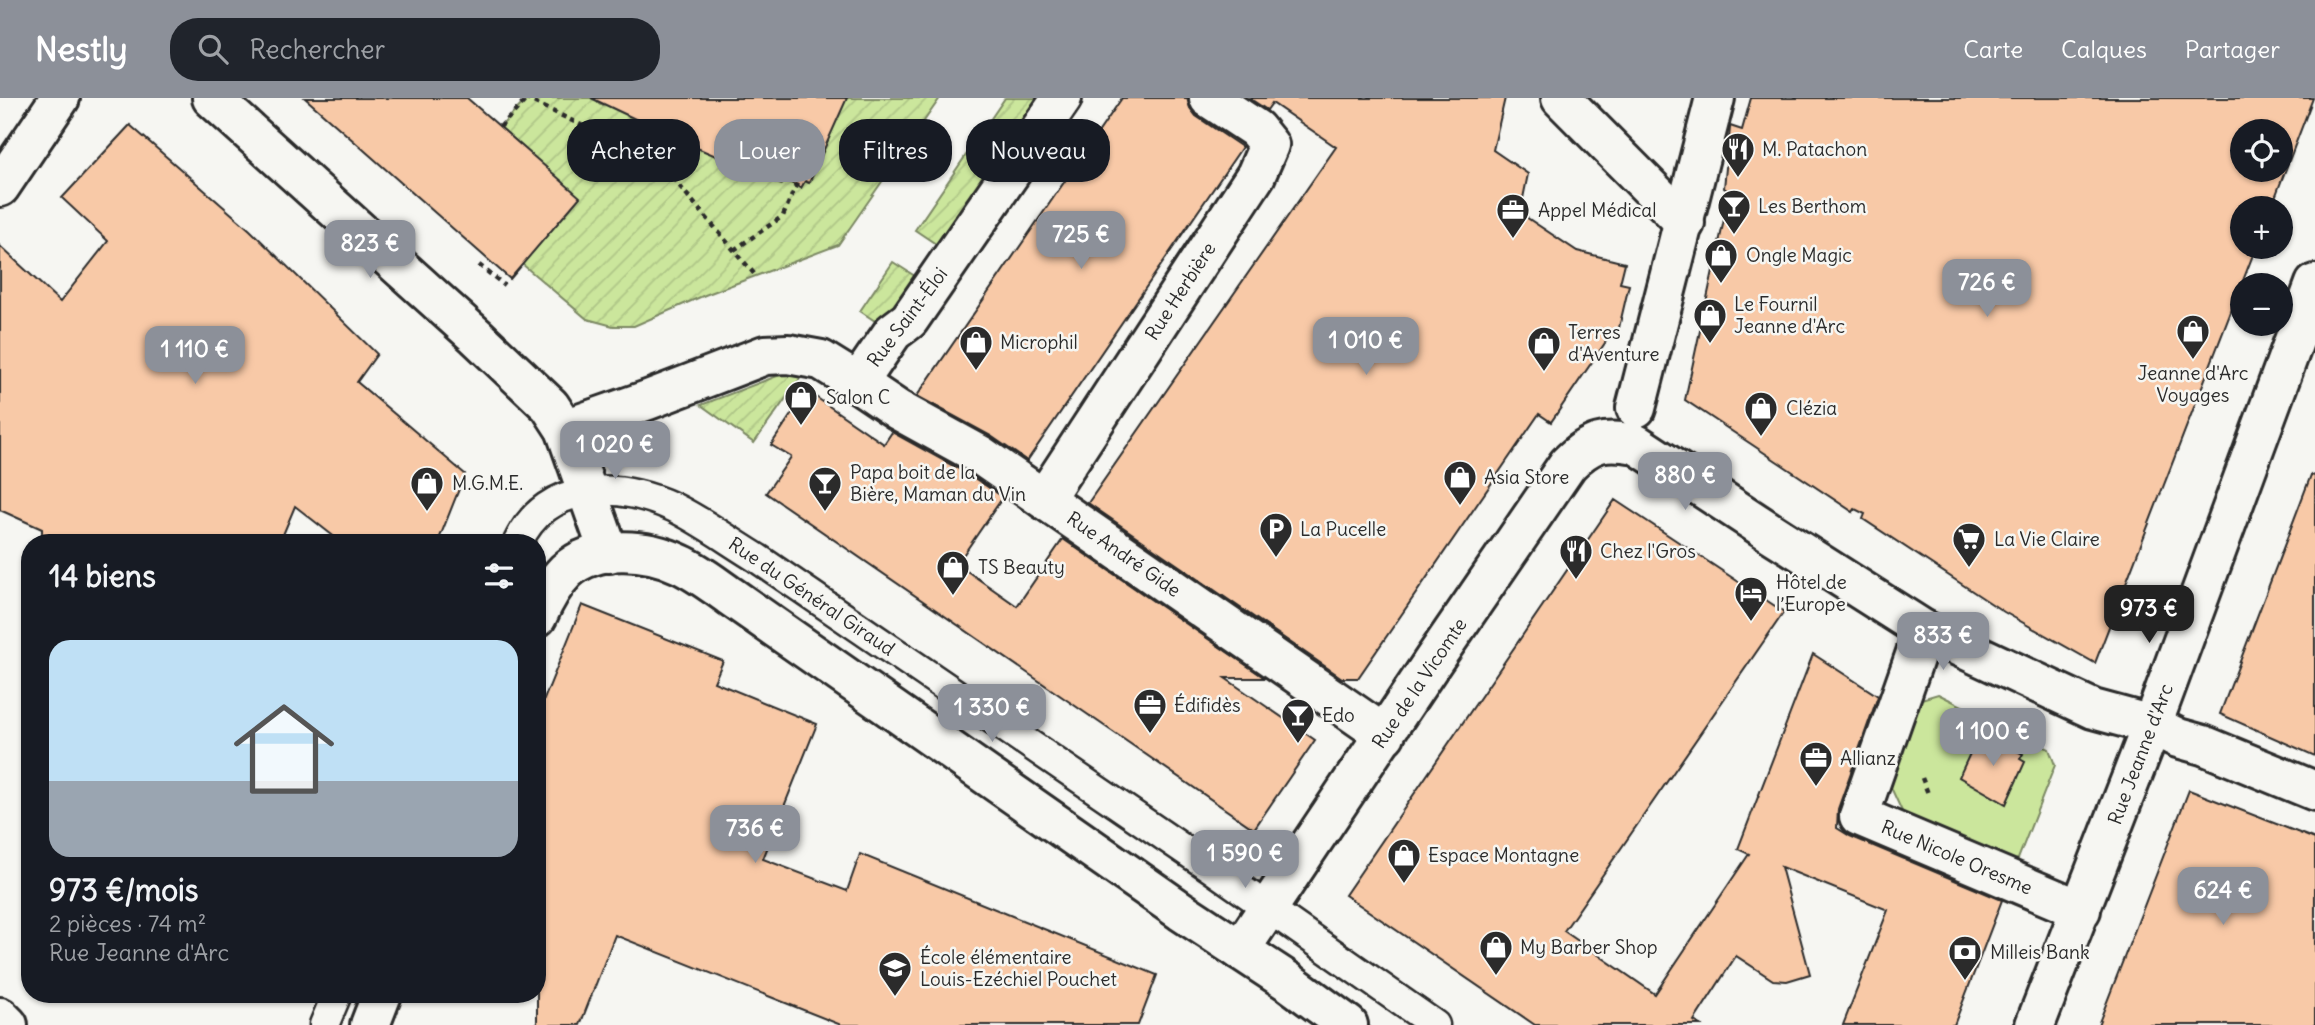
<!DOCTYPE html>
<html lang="fr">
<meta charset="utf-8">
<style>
:root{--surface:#171b24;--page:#20242c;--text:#f1f3f6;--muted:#9ea1a6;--line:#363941;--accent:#8c9099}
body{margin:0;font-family:Delius,sans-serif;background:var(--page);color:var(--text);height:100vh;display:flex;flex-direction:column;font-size:26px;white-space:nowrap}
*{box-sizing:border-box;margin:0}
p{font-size:23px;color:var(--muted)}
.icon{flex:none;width:38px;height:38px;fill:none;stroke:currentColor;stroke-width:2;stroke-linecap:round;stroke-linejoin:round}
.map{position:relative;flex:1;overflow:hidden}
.sheet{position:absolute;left:21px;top:436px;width:525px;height:469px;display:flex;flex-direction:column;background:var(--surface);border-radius:28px;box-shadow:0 2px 5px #0004}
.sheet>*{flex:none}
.banner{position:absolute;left:567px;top:21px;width:665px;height:63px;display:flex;gap:14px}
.fabs{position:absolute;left:2230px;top:21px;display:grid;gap:14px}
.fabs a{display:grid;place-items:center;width:63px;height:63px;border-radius:50%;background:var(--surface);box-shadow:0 2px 5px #0004;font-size:35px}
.price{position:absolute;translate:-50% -60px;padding:0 16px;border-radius:14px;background:var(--accent);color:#fff;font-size:23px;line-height:46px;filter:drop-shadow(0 2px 4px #0008)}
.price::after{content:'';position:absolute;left:50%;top:42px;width:21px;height:16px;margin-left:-10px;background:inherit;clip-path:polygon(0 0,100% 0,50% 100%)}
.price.active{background:#222;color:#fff}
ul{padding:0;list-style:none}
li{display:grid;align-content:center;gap:14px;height:371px;padding:0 28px}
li+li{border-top:2px solid var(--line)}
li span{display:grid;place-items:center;height:217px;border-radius:21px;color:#555}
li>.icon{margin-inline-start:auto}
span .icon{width:126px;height:126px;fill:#fffc;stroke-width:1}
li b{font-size:30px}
h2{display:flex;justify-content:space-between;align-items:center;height:84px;padding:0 28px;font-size:30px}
.tag{padding:0 24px;border-radius:28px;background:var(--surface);box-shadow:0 2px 5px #0004;font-size:24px;line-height:63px}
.tag.active{background:var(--accent);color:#fff}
header{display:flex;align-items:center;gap:42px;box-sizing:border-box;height:98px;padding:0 35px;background:var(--accent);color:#fff}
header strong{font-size:33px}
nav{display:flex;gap:38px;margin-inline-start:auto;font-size:24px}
.search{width:490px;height:63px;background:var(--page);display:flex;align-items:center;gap:18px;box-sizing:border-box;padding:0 24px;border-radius:28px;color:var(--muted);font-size:26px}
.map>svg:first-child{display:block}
.grass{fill:#cbe69c;stroke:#7b8864;stroke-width:2}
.garden{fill:url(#garden-furrows);stroke:#7b8864;stroke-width:2}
.building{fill:#f8c9a7;stroke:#2b2b2b;stroke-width:2;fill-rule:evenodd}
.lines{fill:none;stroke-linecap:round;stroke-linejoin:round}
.service-casing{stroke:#2b2b2b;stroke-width:33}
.pedestrian-casing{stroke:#2b2b2b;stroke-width:44}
.minor-casing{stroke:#2b2b2b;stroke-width:44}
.path{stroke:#2b2b2b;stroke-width:4.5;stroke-dasharray:5 5;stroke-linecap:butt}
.service{stroke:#f6f6f2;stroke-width:28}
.pedestrian{stroke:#f6f6f2;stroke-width:38}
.minor{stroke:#f6f6f2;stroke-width:38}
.labels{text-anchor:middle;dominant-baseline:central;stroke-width:5;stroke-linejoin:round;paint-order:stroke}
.poi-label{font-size:19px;fill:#2b2b2b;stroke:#f6f6f2;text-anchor:start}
.street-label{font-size:19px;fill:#2b2b2b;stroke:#f6f6f2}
</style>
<header>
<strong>Nestly</strong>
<div class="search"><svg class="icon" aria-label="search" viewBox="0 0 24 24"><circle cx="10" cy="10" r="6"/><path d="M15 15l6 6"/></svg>Rechercher</div>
<nav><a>Carte</a><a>Calques</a><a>Partager</a></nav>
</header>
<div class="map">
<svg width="2315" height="927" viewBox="0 0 2315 927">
<defs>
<pattern id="garden-furrows" width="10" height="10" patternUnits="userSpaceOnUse" patternTransform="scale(1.75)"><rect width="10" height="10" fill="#cbe69c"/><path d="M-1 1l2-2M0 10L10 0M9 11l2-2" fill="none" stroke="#aec587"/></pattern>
</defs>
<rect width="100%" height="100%" fill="#f6f6f2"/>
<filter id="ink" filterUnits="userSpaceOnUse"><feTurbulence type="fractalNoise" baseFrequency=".0143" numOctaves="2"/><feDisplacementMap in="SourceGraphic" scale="14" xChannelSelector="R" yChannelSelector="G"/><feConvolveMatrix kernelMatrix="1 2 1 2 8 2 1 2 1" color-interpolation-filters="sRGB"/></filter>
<g filter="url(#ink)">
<path class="grass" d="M1938,596L2049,651L2055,667L2018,761L2007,766L1905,720L1888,683L1918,602Z"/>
<g class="garden">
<path d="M528,0H599L598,5L603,7L606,1L629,12L627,18L633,20L636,15L778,77L776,85L781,87L784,79L801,90L805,83L809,85L811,82L842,0H940L838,147L705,197L634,228H613L587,221L522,166L579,99L500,29Z"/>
<path d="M1005,0H1043L942,150L915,132Z"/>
<path d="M893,164L921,182L907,201L878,225L860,213Z"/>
<path d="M785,275H804L754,345L701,307Z"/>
</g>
<g class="building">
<path d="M305,0H467L580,99L510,181Z"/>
<path d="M591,0H847L809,85L805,83L801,90L783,81L782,86L690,47Z"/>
<path d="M1122,0H1187L1190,10L1196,18L1242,49L1027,363L991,338L917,298Z"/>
<path d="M1249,0H1505L1493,52L1528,76L1520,115L1577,153L1625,165L1620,185L1629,187L1618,234L1609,232L1607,242L1551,324L1539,316L1358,580H1342L1088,405L1336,49L1272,5L1267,12Z"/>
<path d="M1751,0H2313L2271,110H2242V149H2256L2095,565L2004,514L1863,421L1865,416L1855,411L1853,414L1685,302L1730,94L1724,90L1730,30V28L1742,32ZM2242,33H2280V72H2242Z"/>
<path d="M130,27L250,132L377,256L357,284L465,376L438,444H341L295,408L280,444H42V431L0,412V148L60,204L108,143L62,100Z"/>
<path d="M807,293L884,346L892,334L968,376L1003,399L957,466L1017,508L1063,441L1265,580H1225L1315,642L1254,731L766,395L791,359L771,347Z"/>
<path d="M2311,377L2315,378V658L2220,616Z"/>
<path d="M1615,402L1784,514L1564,833L1655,896L1749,756L1738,751L1813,556L1878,598L1838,711L1837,730L1850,738L2002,802L1954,927H1843L1888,812L1781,769L1810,876L1787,883L1773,882L1736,858L1694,923L1701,927H1535L1345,797Z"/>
<path d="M582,507L723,563L714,584L817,626L763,761L847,793L860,756L1157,877L1138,927H841L615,837L580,927H537V619Z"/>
<path d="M1980,634L2023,656L2020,661L2025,664L2006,706L1959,679Z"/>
<path d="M2189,692L2315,741V927H2098Z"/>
</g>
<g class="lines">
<defs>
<g id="service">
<path d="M518,444C547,382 618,384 673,409C702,423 729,443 757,460L1211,770L1435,927"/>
<path d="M324,927L337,896"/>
</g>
<g id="pedestrian">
<path d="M1561,0L1685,125"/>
<path d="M1636,310L1715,0"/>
<path d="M1924,532L1859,718L2081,812"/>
<path d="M2152,627L2178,640L2203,647L2315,693"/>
</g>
<g id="minor">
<path d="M212,0L476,238L550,308L565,331L609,455"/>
<path d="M0,89L60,0"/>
<path d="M858,285L898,312L980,357L1385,637"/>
<path d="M565,331L648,302L765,257L788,256L821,262L858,285L893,234L909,222L1062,0"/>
<path d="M1044,401L1256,77L1269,47L1256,31L1209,0"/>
<path d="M537,519C544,503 553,486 566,473C595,446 646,450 680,466C698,474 714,487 730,498L1181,813L1289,884L1348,927"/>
<path d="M1240,852L1433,563L1568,366C1591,343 1605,340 1636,346L1773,436L1924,532L2093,611L2152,627"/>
<path d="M0,919L8,927"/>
<path d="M370,927L382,896"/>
<path d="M2035,927L2152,627L2315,186"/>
</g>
</defs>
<use href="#service" class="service-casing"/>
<use href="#pedestrian" class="pedestrian-casing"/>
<use href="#minor" class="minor-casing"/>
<g class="path">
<path d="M525,0L660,65L756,178"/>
<path d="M500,29L526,2"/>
<path d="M734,152L783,118L797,85"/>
<path d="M479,167L504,187"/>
<path d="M1922,680L1929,698"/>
</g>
<use href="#service" class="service"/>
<use href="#pedestrian" class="pedestrian"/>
<use href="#minor" class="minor"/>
</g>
</g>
<defs>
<symbol id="restaurant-pin" viewBox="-11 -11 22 30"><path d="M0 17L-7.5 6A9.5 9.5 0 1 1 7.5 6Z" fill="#2b2b2b" stroke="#f6f6f2"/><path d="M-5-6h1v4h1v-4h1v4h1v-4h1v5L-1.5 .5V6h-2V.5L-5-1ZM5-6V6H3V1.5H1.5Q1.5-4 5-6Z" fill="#fff"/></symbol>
<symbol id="bar-pin" viewBox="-11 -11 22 30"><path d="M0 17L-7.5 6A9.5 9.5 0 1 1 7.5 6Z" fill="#2b2b2b" stroke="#f6f6f2"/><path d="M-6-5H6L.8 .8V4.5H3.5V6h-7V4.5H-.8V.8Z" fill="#fff"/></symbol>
<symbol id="office-pin" viewBox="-11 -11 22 30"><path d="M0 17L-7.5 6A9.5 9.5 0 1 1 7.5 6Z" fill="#2b2b2b" stroke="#f6f6f2"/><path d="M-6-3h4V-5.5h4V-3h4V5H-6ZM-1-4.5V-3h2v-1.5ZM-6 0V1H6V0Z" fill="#fff"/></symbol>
<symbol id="shop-pin" viewBox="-11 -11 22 30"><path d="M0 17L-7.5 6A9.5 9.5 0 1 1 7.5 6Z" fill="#2b2b2b" stroke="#f6f6f2"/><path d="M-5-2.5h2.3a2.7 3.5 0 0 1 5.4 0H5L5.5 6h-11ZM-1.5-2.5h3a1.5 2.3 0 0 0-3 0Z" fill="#fff"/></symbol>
<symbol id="parking-pin" viewBox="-11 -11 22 30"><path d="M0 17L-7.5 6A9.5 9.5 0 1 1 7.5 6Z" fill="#2b2b2b" stroke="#f6f6f2"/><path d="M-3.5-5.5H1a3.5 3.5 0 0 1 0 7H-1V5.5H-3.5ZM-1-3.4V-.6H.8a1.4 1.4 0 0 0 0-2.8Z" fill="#fff"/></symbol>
<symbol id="supermarket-pin" viewBox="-11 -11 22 30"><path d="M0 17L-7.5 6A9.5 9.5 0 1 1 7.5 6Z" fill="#2b2b2b" stroke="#f6f6f2"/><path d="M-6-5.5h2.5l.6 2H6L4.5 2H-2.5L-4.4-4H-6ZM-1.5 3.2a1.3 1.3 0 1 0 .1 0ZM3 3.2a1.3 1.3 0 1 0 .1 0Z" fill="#fff"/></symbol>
<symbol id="hotel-pin" viewBox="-11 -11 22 30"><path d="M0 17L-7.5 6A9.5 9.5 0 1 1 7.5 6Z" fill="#2b2b2b" stroke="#f6f6f2"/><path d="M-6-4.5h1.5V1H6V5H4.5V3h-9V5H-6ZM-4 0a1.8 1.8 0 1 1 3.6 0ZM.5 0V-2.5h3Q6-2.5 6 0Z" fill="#fff"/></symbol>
<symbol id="bank-pin" viewBox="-11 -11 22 30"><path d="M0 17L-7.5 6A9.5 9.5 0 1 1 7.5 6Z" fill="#2b2b2b" stroke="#f6f6f2"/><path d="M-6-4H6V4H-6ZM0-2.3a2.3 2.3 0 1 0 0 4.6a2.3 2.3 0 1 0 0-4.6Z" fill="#fff"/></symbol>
<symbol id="school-pin" viewBox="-11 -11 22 30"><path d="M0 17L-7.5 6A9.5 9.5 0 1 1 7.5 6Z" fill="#2b2b2b" stroke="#f6f6f2"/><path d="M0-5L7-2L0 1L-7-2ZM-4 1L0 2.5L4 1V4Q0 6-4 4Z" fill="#fff"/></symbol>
</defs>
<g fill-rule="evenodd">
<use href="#restaurant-pin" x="1719" y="32" width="38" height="52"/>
<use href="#bar-pin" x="1715" y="89" width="38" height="52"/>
<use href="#office-pin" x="1494" y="93" width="38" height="52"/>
<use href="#shop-pin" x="1702" y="138" width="38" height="52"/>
<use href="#shop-pin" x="1691" y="198" width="38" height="52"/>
<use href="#shop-pin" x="2174" y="214" width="38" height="52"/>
<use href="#shop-pin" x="957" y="225" width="38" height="52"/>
<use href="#shop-pin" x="1525" y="226" width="38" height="52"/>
<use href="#shop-pin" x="782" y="280" width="38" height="52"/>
<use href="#shop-pin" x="1742" y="291" width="38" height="52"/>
<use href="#shop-pin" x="1441" y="360" width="38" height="52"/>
<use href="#shop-pin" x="408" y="366" width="38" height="52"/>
<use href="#bar-pin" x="806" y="366" width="38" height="52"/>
<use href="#parking-pin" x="1257" y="412" width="38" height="52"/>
<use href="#supermarket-pin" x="1950" y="422" width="38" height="52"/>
<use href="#restaurant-pin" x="1557" y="434" width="38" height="52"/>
<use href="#shop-pin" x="934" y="450" width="38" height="52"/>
<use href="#hotel-pin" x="1732" y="476" width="38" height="52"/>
<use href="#office-pin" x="1131" y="588" width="38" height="52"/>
<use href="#bar-pin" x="1279" y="598" width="38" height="52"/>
<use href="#office-pin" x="1797" y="641" width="38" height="52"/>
<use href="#shop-pin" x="1385" y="738" width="38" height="52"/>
<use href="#shop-pin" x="1477" y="830" width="38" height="52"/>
<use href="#bank-pin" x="1946" y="835" width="38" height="52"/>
<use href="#school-pin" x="876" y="851" width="38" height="52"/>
</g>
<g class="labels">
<g class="poi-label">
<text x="1762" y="51">M. Patachon</text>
<text x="1758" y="108">Les Berthom</text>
<text x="1538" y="112">Appel Médical</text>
<text x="1746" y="157">Ongle Magic</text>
<text x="1734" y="206">Le Fournil<tspan x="1734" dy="22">Jeanne d'Arc</tspan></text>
<text x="1568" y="234">Terres<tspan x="1568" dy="22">d'Aventure</tspan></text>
<text x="1000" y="244">Microphil</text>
<text x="2193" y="275" text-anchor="middle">Jeanne d'Arc<tspan x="2193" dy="22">Voyages</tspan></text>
<text x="826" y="299">Salon C</text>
<text x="1786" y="310">Clézia</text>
<text x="850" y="374">Papa boit de la<tspan x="850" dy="22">Bière, Maman du Vin</tspan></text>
<text x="1484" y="379">Asia Store</text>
<text x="452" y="385">M.G.M.E.</text>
<text x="1300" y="431">La Pucelle</text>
<text x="1994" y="441">La Vie Claire</text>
<text x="1600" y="453">Chez l'Gros</text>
<text x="978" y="469">TS Beauty</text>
<text x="1776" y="484">Hôtel de<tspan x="1776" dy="22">l’Europe</tspan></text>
<text x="1174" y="607">Édifidès</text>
<text x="1322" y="617">Edo</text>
<text x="1840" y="660">Allianz</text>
<text x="1428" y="757">Espace Montagne</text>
<text x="1520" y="849">My Barber Shop</text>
<text x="1990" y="854">Milleis Bank</text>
<text x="920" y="859">École élémentaire<tspan x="920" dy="22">Louis-Ezéchiel Pouchet</tspan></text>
</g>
<g class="street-label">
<text transform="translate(1180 193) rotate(-57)">Rue Herbière</text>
<text transform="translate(907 219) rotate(-53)">Rue Saint-Éloi</text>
<text transform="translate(1124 456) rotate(35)">Rue André Gide</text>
<text transform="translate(812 498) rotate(34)">Rue du Général Giraud</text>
<text transform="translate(1419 585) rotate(-56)">Rue de la Vicomte</text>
<text transform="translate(2140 656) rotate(-69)">Rue Jeanne d'Arc</text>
<text transform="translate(1957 759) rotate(23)">Rue Nicole Oresme</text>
</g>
</g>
</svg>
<div class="fabs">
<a><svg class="icon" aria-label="locate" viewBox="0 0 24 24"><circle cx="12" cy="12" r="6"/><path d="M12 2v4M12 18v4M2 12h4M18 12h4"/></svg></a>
<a>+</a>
<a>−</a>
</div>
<b class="price" style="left:1081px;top:173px">725 €</b>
<b class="price" style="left:370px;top:182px">823 €</b>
<b class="price" style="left:1987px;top:221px">726 €</b>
<b class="price" style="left:1366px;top:279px">1 010 €</b>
<b class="price" style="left:195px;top:288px">1 110 €</b>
<b class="price" style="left:615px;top:383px">1 020 €</b>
<b class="price" style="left:1685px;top:414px">880 €</b>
<b class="price active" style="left:2149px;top:547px">973 €</b>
<b class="price" style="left:1943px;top:574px">833 €</b>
<b class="price" style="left:992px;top:646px">1 330 €</b>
<b class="price" style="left:1993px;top:670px">1 100 €</b>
<b class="price" style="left:755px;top:767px">736 €</b>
<b class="price" style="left:1245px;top:792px">1 590 €</b>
<b class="price" style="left:2223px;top:829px">624 €</b>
<div class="banner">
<a class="tag">Acheter</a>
<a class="tag active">Louer</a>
<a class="tag">Filtres</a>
<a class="tag">Nouveau</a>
</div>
<section class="sheet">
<h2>14 biens<svg class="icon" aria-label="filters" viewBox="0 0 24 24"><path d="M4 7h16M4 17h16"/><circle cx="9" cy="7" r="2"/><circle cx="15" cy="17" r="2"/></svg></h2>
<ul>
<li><span style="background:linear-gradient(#bfe0f5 65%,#9aa5b1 0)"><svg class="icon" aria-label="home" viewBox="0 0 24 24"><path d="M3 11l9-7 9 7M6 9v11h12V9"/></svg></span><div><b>973 €/mois</b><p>2 pièces · 74 m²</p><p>Rue Jeanne d'Arc</p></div></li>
</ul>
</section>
</div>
